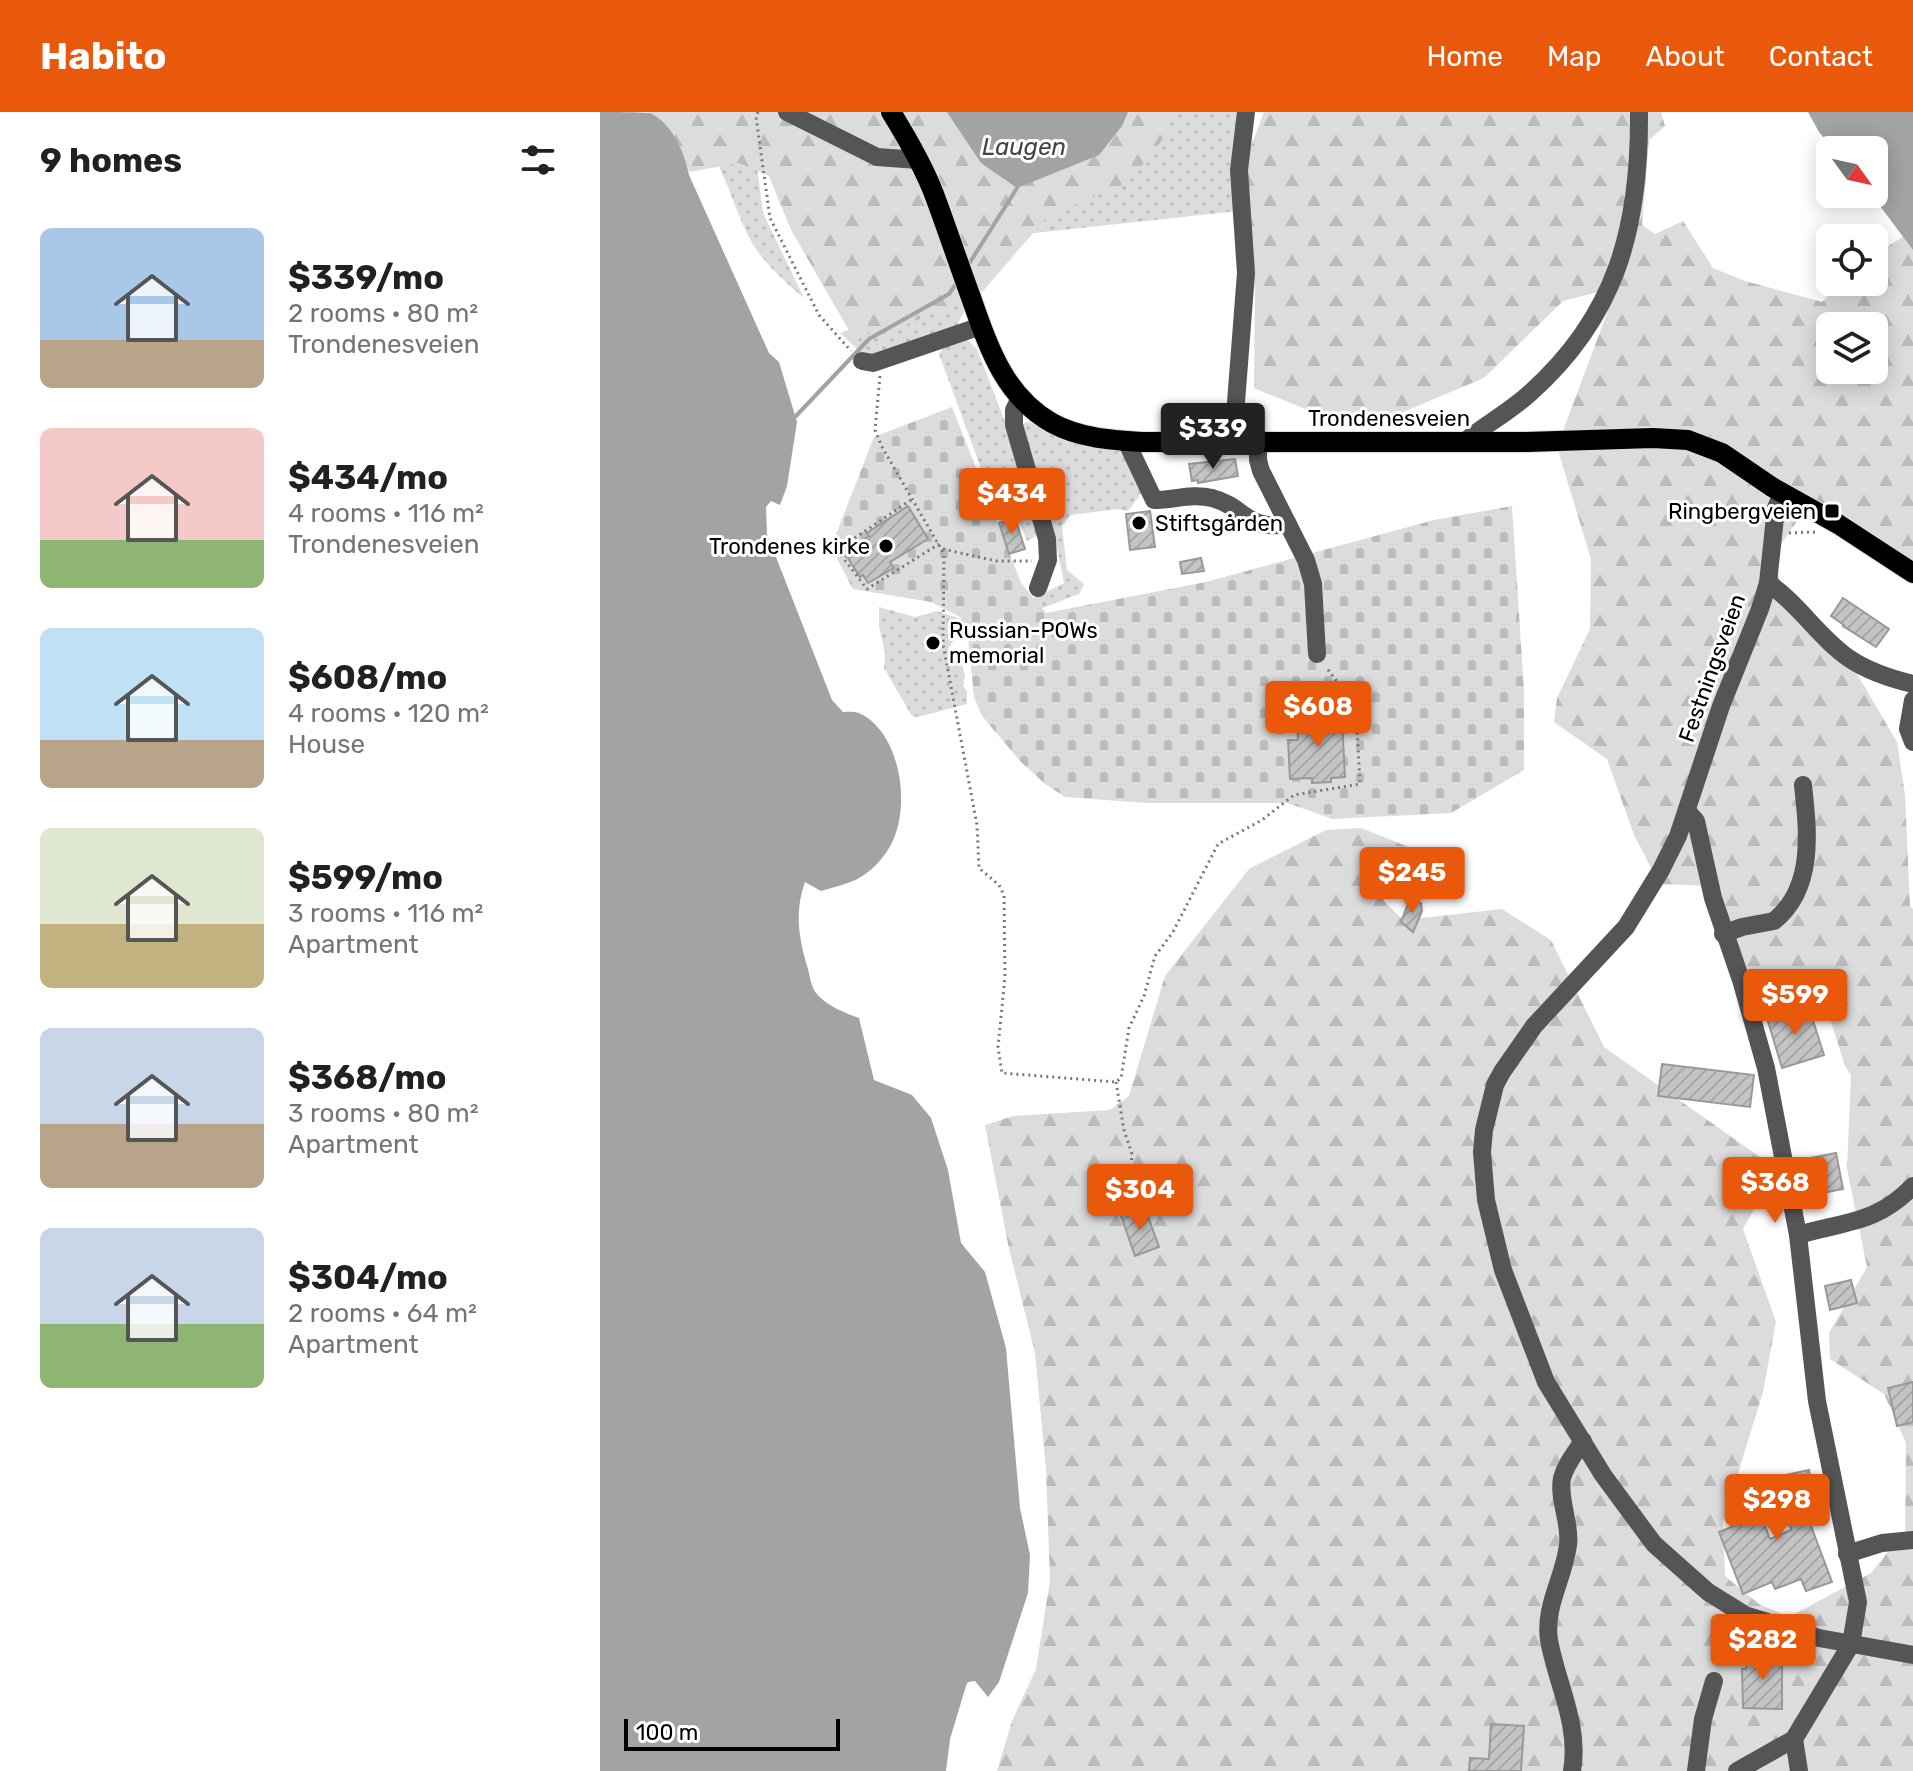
<!DOCTYPE html>
<meta charset="utf-8">
<style>
:root{--surface:#fff;--page:#f2f2f2;--text:#202124;--muted:#757577;--accent:#ea580c}
body{margin:0;font-family:Rubik,sans-serif;background:var(--page);color:var(--text);height:100vh;display:flex;flex-direction:column;font-size:30px;white-space:nowrap}
*{box-sizing:border-box;margin:0}
p{font-size:26px;color:var(--muted)}
.icon{flex:none;width:44px;height:44px;fill:none;stroke:currentColor;stroke-width:2;stroke-linecap:round;stroke-linejoin:round}
.map{position:relative;flex:1;overflow:hidden}
.details{display:flex;flex-direction:column;background:var(--surface);width:600px}
.details>*{flex:none}
.needle{width:52px;rotate:123deg}
.controls{position:absolute;left:1216px;top:24px;display:grid;gap:16px}
.controls a{display:grid;place-items:center;width:72px;height:72px;border-radius:12px;background:var(--surface);box-shadow:0 4px 20px #0003;font-size:40px}
.scale{position:absolute;left:24px;bottom:20px;width:216px;box-sizing:border-box;padding-left:8px;border:4px solid #000;border-top:0;font-size:22px;line-height:28px;white-space:nowrap;color:#000;-webkit-text-stroke:6px #fff;paint-order:stroke}
.price{position:absolute;translate:-50% -68px;padding:0 18px;border-radius:8px;background:var(--accent);color:#fff;font-size:26px;line-height:52px;filter:drop-shadow(0 2px 4px #0008)}
.price::after{content:'';position:absolute;left:50%;top:48px;width:24px;height:18px;margin-left:-12px;background:inherit;clip-path:polygon(0 0,100% 0,50% 100%)}
.price.selected{background:#222;color:#fff}
ul{padding:0;list-style:none}
li{display:flex;align-items:center;gap:24px;height:200px;padding:0 40px}
li span{display:grid;place-items:center;flex:none;width:224px;height:160px;border-radius:12px;color:#555}
li>.icon{margin-inline-start:auto}
span .icon{width:96px;height:96px;fill:#fffc;stroke-width:1}
li b{font-size:34px}
h2{display:flex;justify-content:space-between;align-items:center;height:96px;padding:0 40px;font-size:34px}
header{display:flex;align-items:center;gap:48px;box-sizing:border-box;height:112px;padding:0 40px;background:var(--accent);color:#fff}
header strong{font-size:38px}
nav{display:flex;gap:44px;margin-inline-start:auto;font-size:28px}
main{display:flex;flex:1;min-height:0}
.map>svg:first-child{display:block}
.grass{fill:url(#grass-dots)}
.forest{fill:url(#forest-firs);fill-rule:evenodd}
.cemetery{fill:url(#cemetery-stones)}
.water{fill:#a3a3a3}
.lines{fill:none;stroke-linecap:round;stroke-linejoin:round}
.stream{stroke:#a3a3a3;stroke-width:4}
.building{fill:url(#building-hatch);stroke:#999;stroke-width:2}
.major-casing{stroke:#dbdbdb;stroke-width:22}
.path{stroke:#777;stroke-width:3;stroke-dasharray:2 4;stroke-linecap:butt}
.minor{stroke:#555;stroke-width:18}
.major{stroke:#000;stroke-width:20}
.poi-dot{fill:#000;stroke:#fff;stroke-width:3}
.labels{text-anchor:middle;dominant-baseline:central;stroke-width:6;stroke-linejoin:round;paint-order:stroke}
.street-label{font-size:22px;fill:#000;stroke:#fff}
.poi-label{font-size:22px;fill:#000;stroke:#fff;text-anchor:end}
.water-label{font-size:24px;font-style:italic;fill:#444;stroke:#fff}
</style>
<header>
<strong>Habito</strong>
<nav><a>Home</a><a>Map</a><a>About</a><a>Contact</a></nav>
</header>
<main>
<section class="details">
<h2>9 homes<svg class="icon" aria-label="filters" viewBox="0 0 24 24"><path d="M4 7h16M4 17h16"/><circle cx="9" cy="7" r="2"/><circle cx="15" cy="17" r="2"/></svg></h2>
<ul>
<li><span style="background:linear-gradient(#a9c7e8 70%,#b9a48a 0)"><svg class="icon" aria-label="home" viewBox="0 0 24 24"><path d="M3 11l9-7 9 7M6 9v11h12V9"/></svg></span><div><b>$339/mo</b><p>2 rooms · 80 m²</p><p>Trondenesveien</p></div></li>
<li><span style="background:linear-gradient(#f6c9c9 70%,#8fb573 0)"><svg class="icon" aria-label="home" viewBox="0 0 24 24"><path d="M3 11l9-7 9 7M6 9v11h12V9"/></svg></span><div><b>$434/mo</b><p>4 rooms · 116 m²</p><p>Trondenesveien</p></div></li>
<li><span style="background:linear-gradient(#bfe0f5 70%,#b9a48a 0)"><svg class="icon" aria-label="home" viewBox="0 0 24 24"><path d="M3 11l9-7 9 7M6 9v11h12V9"/></svg></span><div><b>$608/mo</b><p>4 rooms · 120 m²</p><p>House</p></div></li>
<li><span style="background:linear-gradient(#dfe7d0 60%,#c2b280 0)"><svg class="icon" aria-label="home" viewBox="0 0 24 24"><path d="M3 11l9-7 9 7M6 9v11h12V9"/></svg></span><div><b>$599/mo</b><p>3 rooms · 116 m²</p><p>Apartment</p></div></li>
<li><span style="background:linear-gradient(#c9d6e8 60%,#b9a48a 0)"><svg class="icon" aria-label="home" viewBox="0 0 24 24"><path d="M3 11l9-7 9 7M6 9v11h12V9"/></svg></span><div><b>$368/mo</b><p>3 rooms · 80 m²</p><p>Apartment</p></div></li>
<li><span style="background:linear-gradient(#c9d6e8 60%,#8fb573 0)"><svg class="icon" aria-label="home" viewBox="0 0 24 24"><path d="M3 11l9-7 9 7M6 9v11h12V9"/></svg></span><div><b>$304/mo</b><p>2 rooms · 64 m²</p><p>Apartment</p></div></li>
</ul>
</section>
<div class="map">
<svg width="1313" height="1659" viewBox="0 0 1313 1659">
<defs>
<pattern id="grass-dots" width="8" height="8" patternUnits="userSpaceOnUse" patternTransform="scale(2)"><rect width="8" height="8" fill="#dcdcdc"/><path d="M2 2h.1M6 6h.1" fill="none" stroke="#bbb" stroke-width="1.8" stroke-linecap="round"/></pattern>
<pattern id="forest-firs" width="22" height="20" patternUnits="userSpaceOnUse" patternTransform="scale(2)"><rect width="22" height="20" fill="#dcdcdc"/><path d="M5 1l3.5 6h-7zM16 11l3.5 6h-7z" fill="#bbb"/></pattern>
<pattern id="cemetery-stones" width="16" height="16" patternUnits="userSpaceOnUse" patternTransform="scale(2)"><rect width="16" height="16" fill="#dcdcdc"/><path d="M2 7V4a2 2 0 0 1 4 0v3zM10 15v-3a2 2 0 0 1 4 0v3z" fill="#bbb"/></pattern>
<pattern id="building-hatch" width="6" height="6" patternUnits="userSpaceOnUse" patternTransform="scale(2)"><rect width="6" height="6" fill="#c4c4c4"/><path d="M-1 1l2-2M0 6l6-6M5 7l2-2" fill="none" stroke="#a7a7a7"/></pattern>
</defs>
<rect width="100%" height="100%" fill="#fff"/>
<g class="grass">
<path d="M138,0L151,9L163,101L204,186C184,169 158,146 147,121C132,90 126,62 106,31Z"/>
<path d="M314,0H640L638,99L378,127Z"/>
<path d="M358,178L364,200L357,213L266,245L240,221Z"/>
<path d="M367,228L377,237L407,315L429,310L468,329L492,335L515,337L521,340L539,370L541,382L528,399L518,397L470,403L462,414L467,458L484,472L479,482L383,519L356,525L348,537L351,544L361,549L365,564L363,574L367,579V592L318,605L312,604L284,556L285,541L279,514V495L315,505L337,499L380,513L464,471L453,415L427,429L417,404L400,408L339,242L343,236Z"/>
</g>
<g class="forest">
<path d="M49,0H347L381,51L522,14L528,0H571L567,22L529,70L447,105L383,179L294,218L251,222L191,118L169,64L139,51L89,60C84,36 69,14 49,0Z"/>
<path d="M664,0H1061L1065,14L1049,28L1042,113L1055,122L1083,109L1113,156L1145,169L1222,190L1242,170H1274V143L1304,124L1313,138V457L1222,399L1198,408L1173,444L1187,492L1257,562L1297,630L1305,683L1310,794L1313,797V1659H397L412,1609L436,1557L450,1468L446,1357L435,1241L409,1137L385,1013L413,1004L510,998L529,984L565,864L649,757L726,718L761,716L816,738L828,760L783,788L803,808L902,797L951,828L1004,935L1177,1057L1143,1117L1176,1210L1163,1280L1123,1410L1125,1464L1159,1492L1189,1505L1271,1461L1305,1419L1306,1331L1284,1282L1230,1247L1229,1221L1267,1155L1247,1057L1251,963L1245,954L1226,894L1190,877L1145,867L1112,774L1060,772L1034,723L1007,647L954,610L957,586L990,517L991,447L957,335L1010,193L998,180L963,189L884,266L777,311L732,308L654,276L655,180L645,50ZM1230,214H1274V258H1230Z"/>
</g>
<path class="cemetery" d="M352,295L421,471L446,501L606,470L834,408L912,394L924,579V658L851,701L732,707L688,691H547L465,685L445,672L421,650L382,604L374,585L368,525L362,506L331,490L253,477L231,435L274,325Z"/>
<g class="water">
<path d="M0,0C14,0 38,0 50,1C71,10 86,42 89,63L169,241L179,250L197,310L187,374L180,393L171,389L166,395L167,422L232,588L243,600C249,600 255,599 261,602C299,621 310,688 294,726C290,737 278,753 268,760C255,771 237,774 221,779L205,770C194,800 199,828 208,857C210,865 211,874 216,881C225,893 245,901 259,906L274,968L312,983L331,1006L348,1058L361,1131L385,1160L406,1236L420,1396L430,1443L428,1481L399,1570L388,1585L375,1569L368,1570L366,1574L350,1627L346,1659H0Z"/>
<path d="M347,0H528L522,14L499,43L417,76L381,51Z"/>
<path d="M1208,0H1313V138L1271,82H1274V38H1234L1219,20Z"/>
</g>
<g class="lines">
<g class="stream">
<path d="M367,155L417,76"/>
<path d="M196,304L269,227L349,182L358,169"/>
</g>
</g>
<g class="building">
<path d="M635,347L638,364L598,371V368L592,369L589,352Z"/>
<path d="M308,394L328,427L290,450L294,456L268,471L263,463L260,465L244,440L269,424L267,421Z"/>
<path d="M550,399L555,435L530,438L526,402Z"/>
<path d="M415,406L425,437L409,442L399,411Z"/>
<path d="M601,446L604,459L582,462L580,450Z"/>
<path d="M1243,486L1289,517L1276,535L1243,514L1244,513L1231,504Z"/>
<path d="M714,596H730V607H742L745,665L731,666V670L712,671V666L690,667L688,628H698L697,609L715,608Z"/>
<path d="M814,789L821,791L822,799L813,820L801,810L808,792Z"/>
<path d="M1208,893L1224,943L1182,956L1167,906Z"/>
<path d="M1062,952L1154,963L1150,995L1058,984Z"/>
<path d="M1236,1041L1243,1077L1207,1084L1200,1048Z"/>
<path d="M545,1096L559,1135L535,1144L521,1104Z"/>
<path d="M1251,1168L1257,1191L1230,1198L1225,1174Z"/>
<path d="M1313,1270V1310L1297,1314L1288,1276Z"/>
<path d="M1209,1358L1218,1404L1208,1406L1232,1470L1206,1479L1201,1467L1175,1477L1172,1470L1143,1482L1119,1420L1138,1412L1132,1397L1139,1394L1137,1390L1153,1384L1170,1427L1191,1418L1181,1364Z"/>
<path d="M1146,1542H1182V1597L1143,1596L1142,1557H1146Z"/>
<path d="M891,1612L924,1614L921,1659H869L870,1646L889,1647Z"/>
</g>
<g class="lines">
<defs>
<path id="major" d="M291,0C307,26 323,53 334,82C346,114 357,147 369,180C387,230 402,283 452,311C479,326 511,328 542,330H926L1053,326L1088,328L1122,341L1172,375L1238,412L1313,461"/>
</defs>
<use href="#major" class="major-casing"/>
<g class="path">
<path d="M158,0L156,5L170,106L219,203L251,239"/>
<path d="M280,264L275,318L282,335L344,442L343,532L377,713L379,756L399,773L404,783L405,865L398,935L402,961L516,970L521,966L529,916L544,884L555,844L573,820L618,732L662,708L694,683L760,672L756,595L726,555"/>
<path d="M311,388L237,438L267,477L339,432"/>
<path d="M1189,421L1217,420"/>
<path d="M343,437L396,449H432"/>
<path d="M516,970L524,1018L532,1042L529,1089"/>
</g>
<g class="minor">
<path d="M187,0L277,45L318,48"/>
<path d="M262,249L273,251L381,214"/>
<path d="M420,286L414,298V313L447,427L448,448L438,476"/>
<path d="M526,329L554,388C574,388 592,381 612,386C646,395 645,419 688,412"/>
<path d="M633,329L646,161L639,58L646,0"/>
<path d="M658,329V348L661,359L706,448L713,472L717,542"/>
<path d="M864,330C885,313 909,300 929,282C1017,204 1040,115 1039,0"/>
<path d="M1182,381L1176,396L1168,471L1160,497L1121,594L1078,724L1061,758L1026,815L934,914L902,960L895,973L884,1018L882,1040L886,1088L903,1158L946,1270L1003,1363L1054,1432L1108,1480L1145,1503L1219,1526L1313,1543"/>
<path d="M1168,471C1199,492 1219,526 1250,547C1268,559 1292,567 1313,572"/>
<path d="M1313,588L1308,617L1313,630"/>
<path d="M1087,699L1096,709L1113,786L1141,868L1166,956L1198,1123L1217,1289L1258,1490L1251,1532L1194,1627L1137,1659"/>
<path d="M1123,822L1142,815L1174,809C1215,776 1208,719 1203,673"/>
<path d="M1198,1123C1246,1109 1276,1112 1313,1074"/>
<path d="M1247,1442L1282,1431L1313,1428"/>
<path d="M1194,1627L1199,1659"/>
<path d="M972,1659C980,1612 957,1573 949,1528C944,1494 964,1466 968,1433C971,1411 958,1388 962,1366C966,1352 975,1341 983,1329"/>
<path d="M1096,1659L1103,1607L1114,1569"/>
</g>
<use href="#major" class="major"/>
</g>
<g class="poi-dot">
<rect x="1224" y="391" width="16" height="16" rx="4"/>
<circle cx="539" cy="411" r="8"/>
<circle cx="286" cy="434" r="8"/>
<circle cx="333" cy="531" r="8"/>
</g>
<g class="labels">
<g class="street-label">
<text x="789" y="306">Trondenesveien</text>
<text transform="translate(1112 556) rotate(-70)">Festningsveien</text>
</g>
<g class="poi-label">
<text x="1216" y="399">Ringbergveien</text>
<text x="555" y="411" text-anchor="start">Stiftsgården</text>
<text x="270" y="434">Trondenes kirke</text>
<text x="349" y="518" text-anchor="start">Russian-POWs<tspan x="349" dy="25">memorial</tspan></text>
</g>
<g class="water-label">
<text x="424" y="35">Laugen</text>
</g>
</g>
</svg>
<div class="controls">
<a><svg class="needle" viewBox="-14 -14 28 28"><path d="M0-13l5 13h-10z" fill="#e53935"/><path d="M0 13l5-13h-10z" fill="#757577"/></svg></a>
<a><svg class="icon" aria-label="locate" viewBox="0 0 24 24"><circle cx="12" cy="12" r="6"/><path d="M12 2v4M12 18v4M2 12h4M18 12h4"/></svg></a>
<a><svg class="icon" aria-label="layers" viewBox="0 0 24 24"><path d="M12 4l9 5-9 5-9-5zM3 14l9 5 9-5"/></svg></a>
</div>
<div class="scale">100 m</div>
<b class="price selected" style="left:613px;top:359px">$339</b>
<b class="price" style="left:412px;top:424px">$434</b>
<b class="price" style="left:718px;top:637px">$608</b>
<b class="price" style="left:812px;top:803px">$245</b>
<b class="price" style="left:1195px;top:925px">$599</b>
<b class="price" style="left:1175px;top:1113px">$368</b>
<b class="price" style="left:540px;top:1120px">$304</b>
<b class="price" style="left:1177px;top:1430px">$298</b>
<b class="price" style="left:1163px;top:1570px">$282</b>
</div>
</main>
